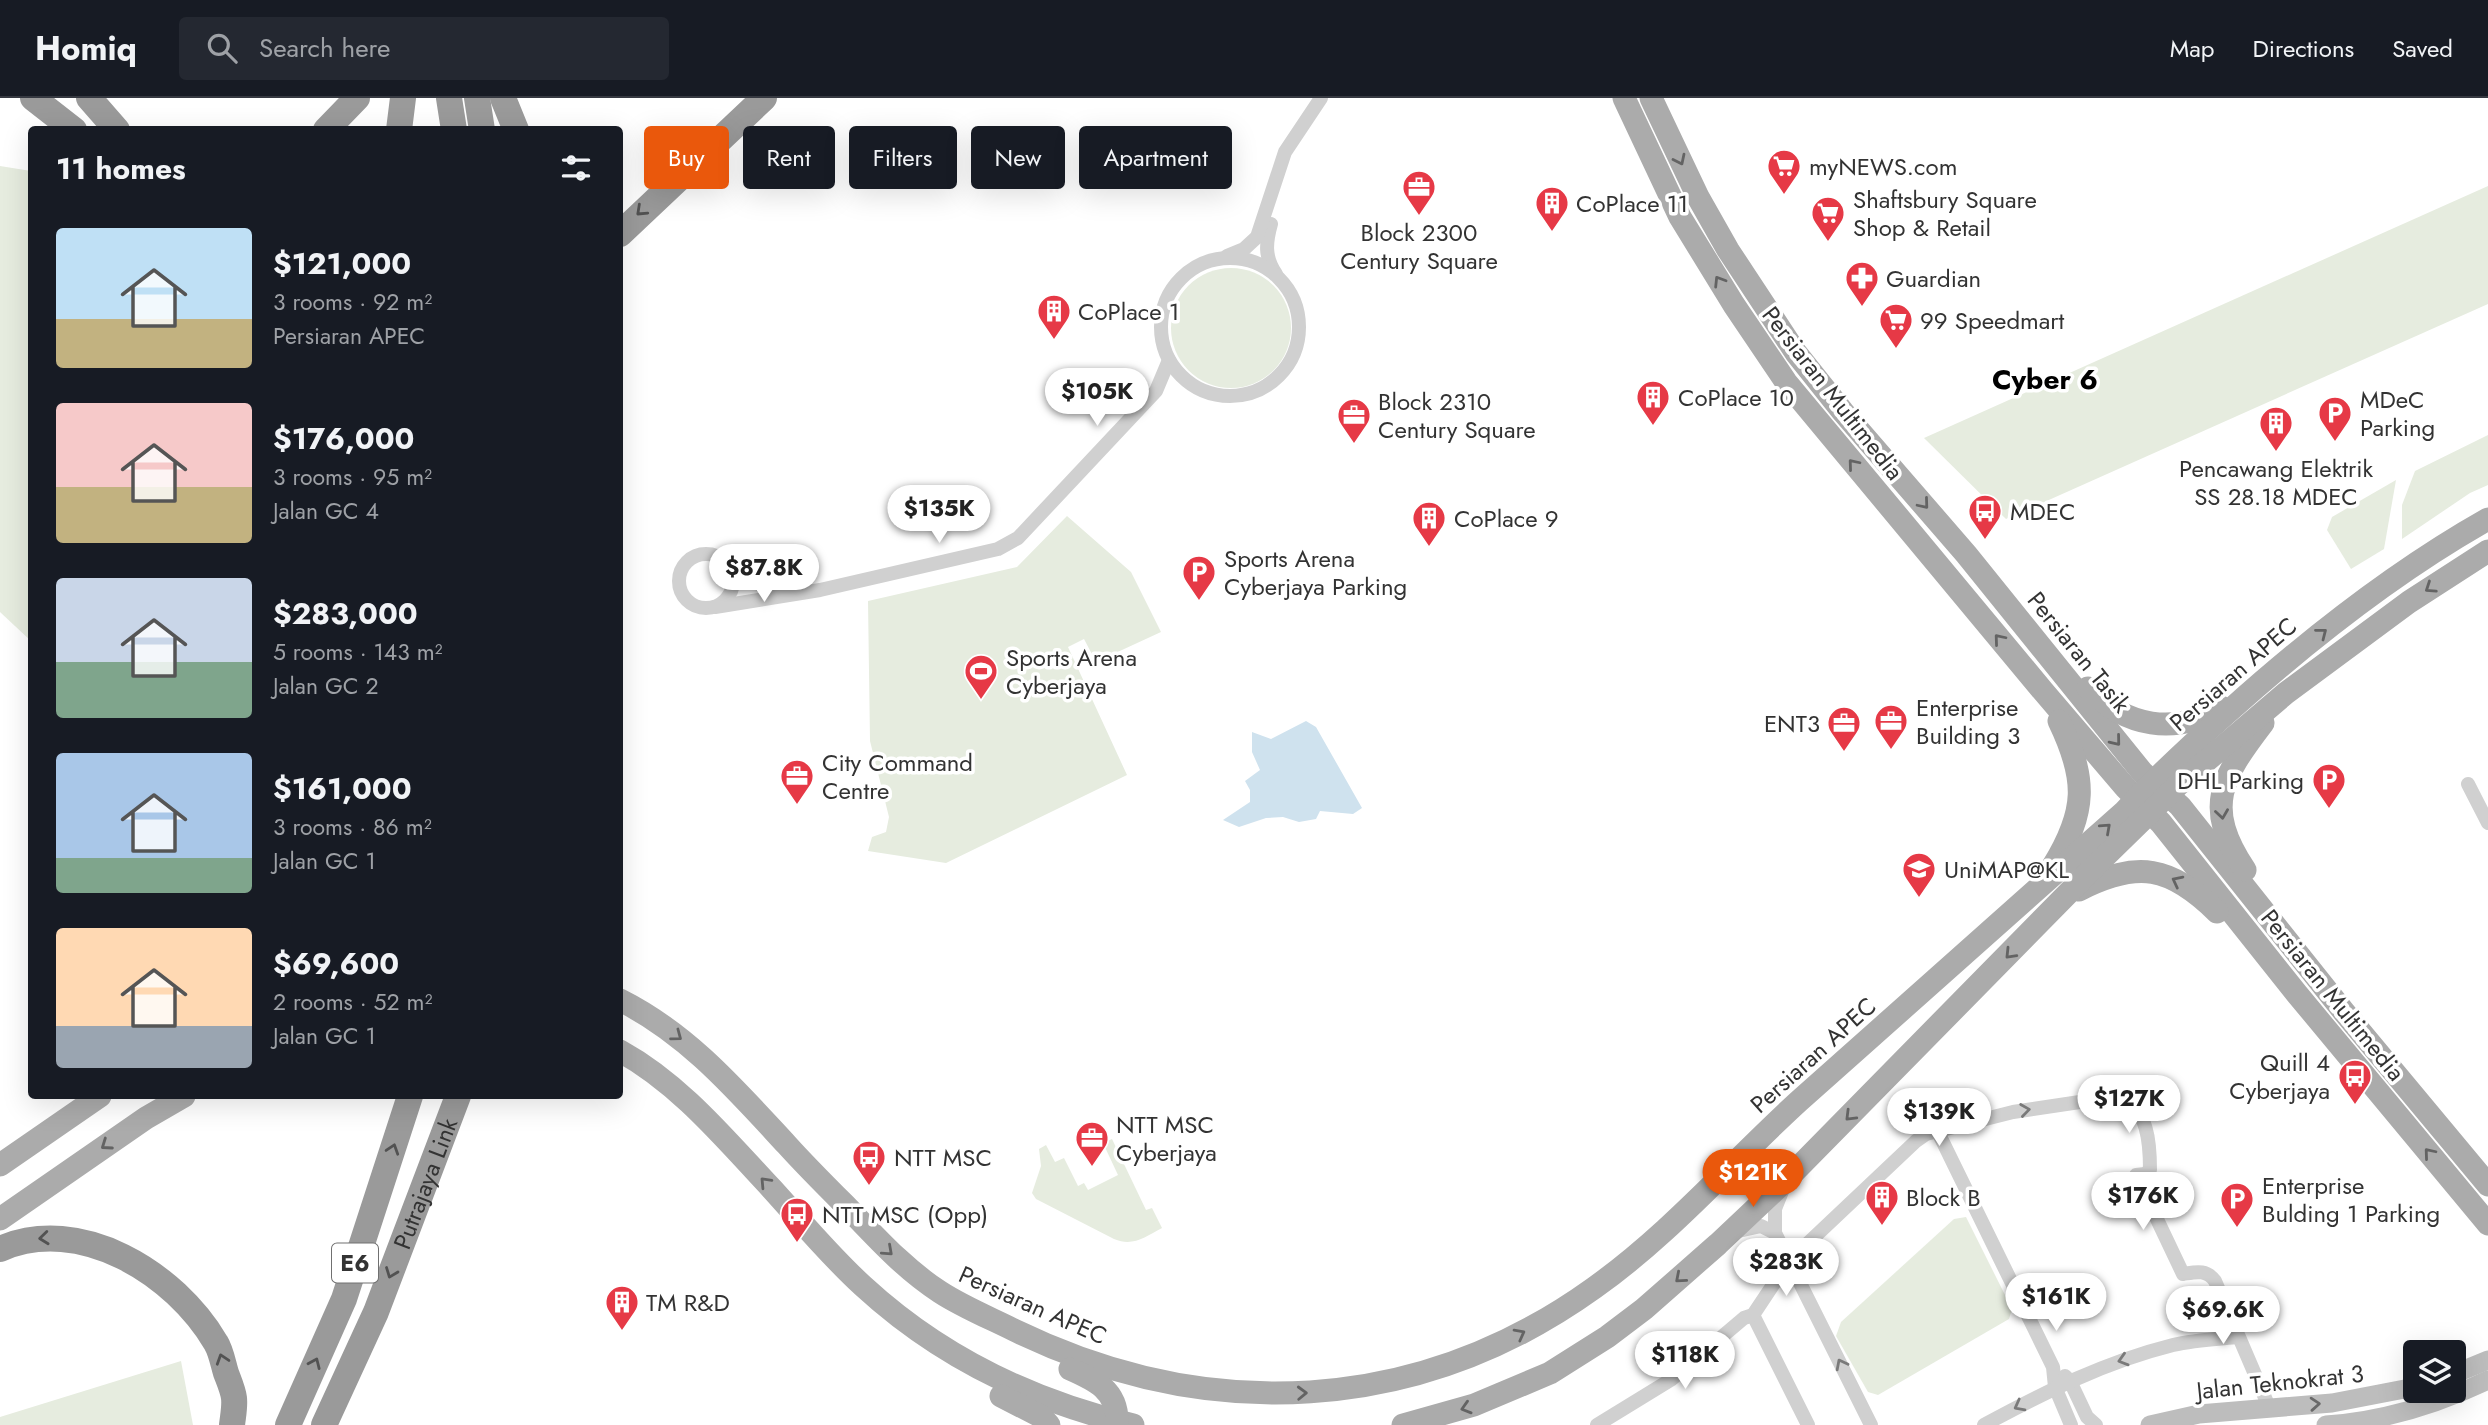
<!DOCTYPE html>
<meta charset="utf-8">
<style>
:root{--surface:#171b24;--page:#242831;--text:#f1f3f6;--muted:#9ea1a6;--line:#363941;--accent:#ea580c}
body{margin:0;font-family:Jost,sans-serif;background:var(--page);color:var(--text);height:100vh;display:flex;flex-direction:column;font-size:26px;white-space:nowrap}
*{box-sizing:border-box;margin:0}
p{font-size:23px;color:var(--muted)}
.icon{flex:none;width:38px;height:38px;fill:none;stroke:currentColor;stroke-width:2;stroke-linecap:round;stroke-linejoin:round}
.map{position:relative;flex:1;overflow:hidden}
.side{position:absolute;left:28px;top:28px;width:595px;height:973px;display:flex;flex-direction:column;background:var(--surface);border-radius:7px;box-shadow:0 7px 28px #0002}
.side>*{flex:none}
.top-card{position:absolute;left:644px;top:28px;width:665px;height:63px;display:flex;gap:14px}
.buttons{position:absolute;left:2403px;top:1242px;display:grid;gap:14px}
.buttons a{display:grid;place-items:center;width:63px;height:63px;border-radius:7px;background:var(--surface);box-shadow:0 7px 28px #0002;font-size:35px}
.price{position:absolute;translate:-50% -60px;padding:0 16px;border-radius:24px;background:#fff;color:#222;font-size:23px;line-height:46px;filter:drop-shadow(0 2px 4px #0008)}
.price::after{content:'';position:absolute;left:50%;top:42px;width:21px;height:16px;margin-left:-10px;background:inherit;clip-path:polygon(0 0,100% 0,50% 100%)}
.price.on{background:var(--accent);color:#fff}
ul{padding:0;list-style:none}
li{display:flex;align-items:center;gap:21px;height:175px;padding:0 28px}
li span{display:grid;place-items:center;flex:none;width:196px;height:140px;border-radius:7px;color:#555}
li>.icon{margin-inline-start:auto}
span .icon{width:84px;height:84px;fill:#fffc;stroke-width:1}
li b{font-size:30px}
h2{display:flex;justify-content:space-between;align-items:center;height:84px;padding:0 28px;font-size:30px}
.chip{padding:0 24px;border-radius:7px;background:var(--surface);box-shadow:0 7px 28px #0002;font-size:24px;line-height:63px}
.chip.on{background:var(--accent);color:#fff}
header{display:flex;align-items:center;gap:42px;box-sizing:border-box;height:98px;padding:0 35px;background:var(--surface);border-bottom:2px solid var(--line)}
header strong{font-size:33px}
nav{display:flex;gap:38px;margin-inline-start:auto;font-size:24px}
.search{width:490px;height:63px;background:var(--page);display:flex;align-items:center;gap:18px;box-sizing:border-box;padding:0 24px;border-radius:7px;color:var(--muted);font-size:26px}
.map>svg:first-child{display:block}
.green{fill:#e6ecdf}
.water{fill:#cfe2ee}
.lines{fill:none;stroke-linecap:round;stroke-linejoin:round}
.street{stroke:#d0d0d0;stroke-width:14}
.secondary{stroke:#bdbdbd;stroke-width:19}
.primary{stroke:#ababab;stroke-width:23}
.highway{stroke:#9a9a9a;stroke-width:26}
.oneway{stroke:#636363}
.oneway2{stroke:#525252}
.oneway3{stroke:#7a7a7a}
.oneway4{stroke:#6a6a6a}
.labels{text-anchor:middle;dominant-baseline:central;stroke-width:7;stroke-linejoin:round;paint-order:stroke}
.shield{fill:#fff;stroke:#707070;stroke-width:2}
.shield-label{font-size:23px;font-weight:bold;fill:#333}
.poi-label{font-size:24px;fill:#333;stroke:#fff;text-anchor:start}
.street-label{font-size:24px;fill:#333;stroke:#fff}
.quarter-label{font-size:28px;font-weight:bold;fill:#000;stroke:#fff}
</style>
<header>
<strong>Homiq</strong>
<div class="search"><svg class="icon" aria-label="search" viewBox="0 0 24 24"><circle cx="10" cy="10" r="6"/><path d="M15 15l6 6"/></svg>Search here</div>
<nav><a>Map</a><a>Directions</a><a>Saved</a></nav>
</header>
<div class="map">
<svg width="2488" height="1327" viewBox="0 0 2488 1327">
<rect width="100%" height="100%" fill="#fff"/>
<g class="green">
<path d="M0,68L31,73V543L0,514Z"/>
<path d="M2488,88V206L2006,421L1924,340Z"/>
<circle cx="1231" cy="230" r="60"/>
<path d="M2488,337V387L2470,395L2402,441V407L2415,373Z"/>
<path d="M2396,382L2384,451L2351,471L2327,432L2332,419Z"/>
<path d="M1067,418L1131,474L1161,534L1096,564L1084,541L1068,549L1127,677L946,765L868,753L872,739L886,734L889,719L870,643L868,503L1017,469Z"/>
<path d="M1112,1041L1146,1112L1152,1110L1162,1130C1145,1139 1133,1149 1114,1141L1036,1101L1032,1095L1041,1068L1039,1051L1046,1047L1055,1064L1064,1060L1078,1088L1084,1085L1088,1092L1118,1077L1103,1045Z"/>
<path d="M1966,1119L2012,1211L2009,1221L1878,1297L1868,1294L1836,1238L1841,1224L1954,1121Z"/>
<path d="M181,1263L193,1327H0V1319Z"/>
</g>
<path class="water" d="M1306,623L1316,629L1362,710L1353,716L1320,713L1316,721L1299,724L1283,719L1266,720L1239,729L1223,722L1250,704V692L1245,683L1260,672L1252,654V634L1271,641Z"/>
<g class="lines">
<g class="street">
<path d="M1271,126C1266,144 1264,159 1276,176"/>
<path d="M1227,158L1244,151L1257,139L1285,54L1321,0"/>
<circle cx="1230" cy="229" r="69"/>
<circle cx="706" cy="483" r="27"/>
<path d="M727,465L761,487L787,493"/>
<path d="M715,509L820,492L998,451L1018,440L1156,293L1169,262"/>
<path d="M2468,686L2488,725"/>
<path d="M1937,1032L2053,1269L2055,1289L2071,1327"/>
<path d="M1783,1091L1775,1111V1135L1871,1327"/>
<path d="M1734,1134L1761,1128L1775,1135"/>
<path d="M1753,1217L1789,1163L1916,1043L1926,1036L2013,1014L2120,998C2148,1011 2150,1045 2150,1072L2145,1076L2136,1077L2183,1176C2196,1174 2206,1171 2215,1183L2269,1309"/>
<path d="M1753,1217L1808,1327"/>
<path d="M2065,1278L2070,1283L2087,1319L2096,1327"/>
<path d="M1597,1327L1672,1281L1744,1220L1753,1217"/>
<path d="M1984,1327C2045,1294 2105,1264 2173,1247C2194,1242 2217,1241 2238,1239"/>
</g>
<g class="secondary">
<path d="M2454,1276L2488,1262"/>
<path d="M2150,1327L2199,1316L2332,1305L2415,1289"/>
<path d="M2326,1327C2383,1323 2436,1307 2488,1282"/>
</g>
<g class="primary">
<path d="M1624,0L1680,119L1734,207L1786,284L2043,593L2125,689L2161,725L2297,896L2488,1126"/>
<path d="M1651,0L1698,99L1728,152L1796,255L1843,314L1966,456L2142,674L2180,708L2344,914L2488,1087"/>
<path d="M2088,590C2126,629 2175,638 2221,609"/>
<path d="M2053,768C2087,713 2087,681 2059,623"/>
<path d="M2245,772C2203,709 2221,680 2263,625"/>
<path d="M2079,792C2138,762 2170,768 2217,814"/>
<path d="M620,902C688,936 736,992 787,1047C805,1067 825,1087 845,1107C875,1138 903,1170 940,1194C963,1209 990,1220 1014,1232C1208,1326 1417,1317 1594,1190C1669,1137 1731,1065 1799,1003C1907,906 2016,810 2125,713C2158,677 2191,647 2228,614C2308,542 2394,474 2488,421"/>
<path d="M620,953C680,986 725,1041 772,1091C802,1124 830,1158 863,1188C940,1259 1032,1303 1133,1327"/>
<path d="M0,1067L100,998"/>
<path d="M0,1121L146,1020L184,998"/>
<path d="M1070,1271C1095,1282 1117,1292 1117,1323"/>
<path d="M1001,1298L1042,1319L1049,1327"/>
<path d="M1403,1327L1474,1307L1550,1275L1607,1239L1644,1211L1718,1146L1788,1080L2088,775L2178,687L2286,595L2409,504L2488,453"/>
</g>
<g class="highway">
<path d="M33,0L74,32"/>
<path d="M89,0L117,32"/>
<path d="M449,0L454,32"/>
<path d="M477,0L482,32"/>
<path d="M503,0L516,32"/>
<path d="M326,32L357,0"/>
<path d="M399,32L403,0"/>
<path d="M620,136L764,0"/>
<path d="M0,1151C80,1116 175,1175 216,1245C221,1253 223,1265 226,1275C229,1283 233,1292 234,1300C235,1309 233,1318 232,1327"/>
<path d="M288,1327L344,1201L410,998"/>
<path id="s1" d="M324,1327L376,1214L458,998"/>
</g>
</g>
<defs><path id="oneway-chevron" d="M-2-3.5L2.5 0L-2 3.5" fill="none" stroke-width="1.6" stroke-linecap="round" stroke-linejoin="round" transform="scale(1.75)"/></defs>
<g class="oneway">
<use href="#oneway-chevron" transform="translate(1680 62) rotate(64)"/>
<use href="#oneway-chevron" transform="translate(1719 183) rotate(-122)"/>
<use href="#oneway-chevron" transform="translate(1853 366) rotate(-130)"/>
<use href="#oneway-chevron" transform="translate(1924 406) rotate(50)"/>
<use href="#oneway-chevron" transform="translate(2430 490) rotate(146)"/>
<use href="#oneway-chevron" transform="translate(2322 535) rotate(-38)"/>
<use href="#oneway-chevron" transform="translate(1999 541) rotate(-130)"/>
<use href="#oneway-chevron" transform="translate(2116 643) rotate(51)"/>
<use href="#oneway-chevron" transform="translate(2222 716) rotate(82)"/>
<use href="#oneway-chevron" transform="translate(2106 730) rotate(-42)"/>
<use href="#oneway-chevron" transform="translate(2177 783) rotate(-153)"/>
<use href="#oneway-chevron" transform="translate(2010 856) rotate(134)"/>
<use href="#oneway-chevron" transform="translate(677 938) rotate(37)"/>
<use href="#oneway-chevron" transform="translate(1850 1018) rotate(135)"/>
<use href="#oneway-chevron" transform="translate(106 1047) rotate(145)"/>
<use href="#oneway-chevron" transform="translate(2429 1055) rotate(-130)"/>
<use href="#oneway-chevron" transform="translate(765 1084) rotate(-133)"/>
<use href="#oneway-chevron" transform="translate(888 1153) rotate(42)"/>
<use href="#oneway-chevron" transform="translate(1680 1180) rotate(139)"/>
<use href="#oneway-chevron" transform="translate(1520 1236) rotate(-28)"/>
<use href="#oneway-chevron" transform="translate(1302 1295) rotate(-2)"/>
<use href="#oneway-chevron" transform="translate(1466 1310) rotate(163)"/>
</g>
<g class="oneway2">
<use href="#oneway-chevron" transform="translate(641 113) rotate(137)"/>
<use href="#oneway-chevron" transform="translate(393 1051) rotate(-72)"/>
<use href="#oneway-chevron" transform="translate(44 1140) rotate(174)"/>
<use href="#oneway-chevron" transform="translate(391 1175) rotate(111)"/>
<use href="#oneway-chevron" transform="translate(222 1261) rotate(-108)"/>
<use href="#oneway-chevron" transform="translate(315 1265) rotate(-66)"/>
</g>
<g class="oneway3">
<use href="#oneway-chevron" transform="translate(2025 1012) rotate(-8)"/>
<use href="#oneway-chevron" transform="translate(2123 1262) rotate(163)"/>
<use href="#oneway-chevron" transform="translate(1841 1266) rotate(-117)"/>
<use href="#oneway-chevron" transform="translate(2019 1308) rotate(152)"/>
</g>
<use class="oneway4" href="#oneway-chevron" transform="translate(2315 1306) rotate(-4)"/>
<defs>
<symbol id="supermarket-pin" viewBox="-11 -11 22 30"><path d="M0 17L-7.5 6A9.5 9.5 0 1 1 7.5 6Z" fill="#e63946" stroke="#fff"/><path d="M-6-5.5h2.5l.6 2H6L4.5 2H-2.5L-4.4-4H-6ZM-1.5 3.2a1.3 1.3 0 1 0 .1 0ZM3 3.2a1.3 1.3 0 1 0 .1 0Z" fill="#fff"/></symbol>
<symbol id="office-pin" viewBox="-11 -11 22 30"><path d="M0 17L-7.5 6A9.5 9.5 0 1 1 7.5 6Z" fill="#e63946" stroke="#fff"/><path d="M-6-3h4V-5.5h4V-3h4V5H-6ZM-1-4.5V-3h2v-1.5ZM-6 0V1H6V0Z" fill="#fff"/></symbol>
<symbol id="building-pin" viewBox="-11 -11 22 30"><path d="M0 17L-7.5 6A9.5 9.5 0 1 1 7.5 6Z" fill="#e63946" stroke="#fff"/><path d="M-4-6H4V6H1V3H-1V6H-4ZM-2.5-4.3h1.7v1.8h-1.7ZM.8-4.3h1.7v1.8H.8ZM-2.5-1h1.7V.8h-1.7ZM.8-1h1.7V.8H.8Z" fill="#fff"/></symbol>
<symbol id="pharmacy-pin" viewBox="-11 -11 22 30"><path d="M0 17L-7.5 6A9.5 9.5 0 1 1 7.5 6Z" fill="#e63946" stroke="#fff"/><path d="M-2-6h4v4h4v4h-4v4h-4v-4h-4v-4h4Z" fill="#fff"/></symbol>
<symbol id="parking-pin" viewBox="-11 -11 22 30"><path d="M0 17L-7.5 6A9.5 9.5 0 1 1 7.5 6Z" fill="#e63946" stroke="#fff"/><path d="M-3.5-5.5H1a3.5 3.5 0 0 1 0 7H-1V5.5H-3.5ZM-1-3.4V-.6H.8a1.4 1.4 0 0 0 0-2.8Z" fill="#fff"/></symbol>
<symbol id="bus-pin" viewBox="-11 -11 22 30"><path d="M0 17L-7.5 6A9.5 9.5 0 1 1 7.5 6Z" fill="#e63946" stroke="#fff"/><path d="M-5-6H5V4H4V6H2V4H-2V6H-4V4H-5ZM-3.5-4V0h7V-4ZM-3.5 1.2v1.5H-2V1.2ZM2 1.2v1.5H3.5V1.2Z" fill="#fff"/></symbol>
<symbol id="stadium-pin" viewBox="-11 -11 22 30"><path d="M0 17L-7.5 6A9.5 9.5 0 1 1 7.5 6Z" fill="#e63946" stroke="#fff"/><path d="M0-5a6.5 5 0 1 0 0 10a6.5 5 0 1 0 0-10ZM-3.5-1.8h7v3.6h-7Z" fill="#fff"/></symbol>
<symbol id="university-pin" viewBox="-11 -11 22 30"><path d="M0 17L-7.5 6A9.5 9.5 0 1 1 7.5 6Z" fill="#e63946" stroke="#fff"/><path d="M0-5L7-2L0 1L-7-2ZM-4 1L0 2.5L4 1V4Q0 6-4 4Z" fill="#fff"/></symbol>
</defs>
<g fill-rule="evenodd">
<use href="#supermarket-pin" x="1765" y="49" width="38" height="52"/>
<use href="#office-pin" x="1400" y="70" width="38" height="52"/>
<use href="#building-pin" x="1533" y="86" width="38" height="52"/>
<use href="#supermarket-pin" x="1809" y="96" width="38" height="52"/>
<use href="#pharmacy-pin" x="1843" y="161" width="38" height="52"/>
<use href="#building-pin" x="1035" y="194" width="38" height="52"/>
<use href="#supermarket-pin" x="1877" y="203" width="38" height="52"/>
<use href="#building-pin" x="1634" y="280" width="38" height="52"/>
<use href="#parking-pin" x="2316" y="296" width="38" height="52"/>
<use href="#office-pin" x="1335" y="298" width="38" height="52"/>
<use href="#building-pin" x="2257" y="306" width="38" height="52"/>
<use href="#bus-pin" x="1966" y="394" width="38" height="52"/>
<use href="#building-pin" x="1410" y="401" width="38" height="52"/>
<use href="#parking-pin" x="1180" y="455" width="38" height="52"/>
<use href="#stadium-pin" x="962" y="554" width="38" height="52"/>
<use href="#office-pin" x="1872" y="604" width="38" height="52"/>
<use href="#office-pin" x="1825" y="606" width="38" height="52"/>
<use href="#office-pin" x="778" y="659" width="38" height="52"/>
<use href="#parking-pin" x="2310" y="663" width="38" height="52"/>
<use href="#university-pin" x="1900" y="752" width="38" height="52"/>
<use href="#bus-pin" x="2336" y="959" width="38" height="52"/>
<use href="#office-pin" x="1073" y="1021" width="38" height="52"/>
<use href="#bus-pin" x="850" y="1040" width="38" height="52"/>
<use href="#building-pin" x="1863" y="1080" width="38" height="52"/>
<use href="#parking-pin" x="2218" y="1082" width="38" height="52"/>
<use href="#bus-pin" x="778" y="1097" width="38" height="52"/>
<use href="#building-pin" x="603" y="1185" width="38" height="52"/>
</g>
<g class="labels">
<rect class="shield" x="332" y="1145.5" width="46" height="39" rx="5"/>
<g class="shield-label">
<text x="355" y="1165">E6</text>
</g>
<g class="poi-label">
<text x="1809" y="68">myNEWS.com</text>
<text x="1853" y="101">Shaftsbury Square<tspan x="1853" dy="28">Shop &amp; Retail</tspan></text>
<text x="1576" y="105">CoPlace 11</text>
<text x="1419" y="134" text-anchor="middle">Block 2300<tspan x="1419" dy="28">Century Square</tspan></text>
<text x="1886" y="180">Guardian</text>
<text x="1078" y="213">CoPlace 1</text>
<text x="1920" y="222">99 Speedmart</text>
<text x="1678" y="299">CoPlace 10</text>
<text x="2360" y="301">MDeC<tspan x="2360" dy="28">Parking</tspan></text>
<text x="1378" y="303">Block 2310<tspan x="1378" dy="28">Century Square</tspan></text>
<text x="2276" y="370" text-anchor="middle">Pencawang Elektrik<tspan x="2276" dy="28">SS 28.18 MDEC</tspan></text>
<text x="2010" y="413">MDEC</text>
<text x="1454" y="420">CoPlace 9</text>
<text x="1224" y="460">Sports Arena<tspan x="1224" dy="28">Cyberjaya Parking</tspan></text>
<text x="1006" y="559">Sports Arena<tspan x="1006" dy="28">Cyberjaya</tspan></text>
<text x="1916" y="609">Enterprise<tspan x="1916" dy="28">Building 3</tspan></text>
<text x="1820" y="625" text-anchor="end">ENT3</text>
<text x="822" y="664">City Command<tspan x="822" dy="28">Centre</tspan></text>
<text x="2304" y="682" text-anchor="end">DHL Parking</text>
<text x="1944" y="771">UniMAP@KL</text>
<text x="2330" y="964" text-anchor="end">Quill 4<tspan x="2330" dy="28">Cyberjaya</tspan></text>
<text x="1116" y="1026">NTT MSC<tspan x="1116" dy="28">Cyberjaya</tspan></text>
<text x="894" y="1059">NTT MSC</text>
<text x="2262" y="1087">Enterprise<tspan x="2262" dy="28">Bulding 1 Parking</tspan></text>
<text x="1906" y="1099">Block B</text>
<text x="822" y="1116">NTT MSC (Opp)</text>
<text x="646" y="1204">TM R&amp;D</text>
</g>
<g class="street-label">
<text transform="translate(1833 295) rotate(52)">Persiaran Multimedia</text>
<text transform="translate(2079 554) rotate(51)">Persiaran Tasik</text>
<text transform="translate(2233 576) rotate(-41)">Persiaran APEC</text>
<text transform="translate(2333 897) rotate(51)">Persiaran Multimedia</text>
<text transform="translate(1813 957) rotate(-42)">Persiaran APEC</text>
<text stroke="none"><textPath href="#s1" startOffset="262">Putrajaya Link</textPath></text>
<text transform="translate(1033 1207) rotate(24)">Persiaran APEC</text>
<text transform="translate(2280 1284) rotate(-6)">Jalan Teknokrat 3</text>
</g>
<g class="quarter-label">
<text x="2045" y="281">Cyber 6</text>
</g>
</g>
</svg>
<div class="buttons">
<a><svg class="icon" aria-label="layers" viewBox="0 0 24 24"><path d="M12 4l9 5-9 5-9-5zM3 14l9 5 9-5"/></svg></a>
</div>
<b class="price" style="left:1097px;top:330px">$105K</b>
<b class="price" style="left:939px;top:447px">$135K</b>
<b class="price" style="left:764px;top:506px">$87.8K</b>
<b class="price" style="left:2129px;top:1037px">$127K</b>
<b class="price" style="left:1939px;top:1050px">$139K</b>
<b class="price on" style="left:1753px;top:1111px">$121K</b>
<b class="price" style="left:2143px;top:1134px">$176K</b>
<b class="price" style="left:1786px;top:1200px">$283K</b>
<b class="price" style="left:2056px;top:1235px">$161K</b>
<b class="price" style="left:2223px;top:1248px">$69.6K</b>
<b class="price" style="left:1685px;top:1293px">$118K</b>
<div class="top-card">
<a class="chip on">Buy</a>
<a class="chip">Rent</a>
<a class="chip">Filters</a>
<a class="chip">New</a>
<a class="chip">Apartment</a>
</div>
<section class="side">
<h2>11 homes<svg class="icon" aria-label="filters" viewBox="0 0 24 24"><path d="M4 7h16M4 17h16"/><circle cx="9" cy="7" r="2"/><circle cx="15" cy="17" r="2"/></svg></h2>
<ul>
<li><span style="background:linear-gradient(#bfe0f5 65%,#c2b280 0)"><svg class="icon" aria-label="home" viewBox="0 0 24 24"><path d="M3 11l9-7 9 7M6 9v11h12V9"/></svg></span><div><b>$121,000</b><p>3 rooms · 92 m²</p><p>Persiaran APEC</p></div></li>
<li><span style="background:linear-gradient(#f6c9c9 60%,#c2b280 0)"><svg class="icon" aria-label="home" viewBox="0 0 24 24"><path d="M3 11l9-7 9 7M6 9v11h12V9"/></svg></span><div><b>$176,000</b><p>3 rooms · 95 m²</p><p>Jalan GC 4</p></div></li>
<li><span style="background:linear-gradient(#c9d6e8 60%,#7fa58c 0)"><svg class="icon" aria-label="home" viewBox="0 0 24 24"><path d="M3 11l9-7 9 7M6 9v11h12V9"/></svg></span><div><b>$283,000</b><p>5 rooms · 143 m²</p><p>Jalan GC 2</p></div></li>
<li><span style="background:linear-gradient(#a9c7e8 75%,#7fa58c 0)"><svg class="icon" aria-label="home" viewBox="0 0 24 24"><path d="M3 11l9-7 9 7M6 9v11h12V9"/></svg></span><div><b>$161,000</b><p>3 rooms · 86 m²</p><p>Jalan GC 1</p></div></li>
<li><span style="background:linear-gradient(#ffd9b3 70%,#9aa5b1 0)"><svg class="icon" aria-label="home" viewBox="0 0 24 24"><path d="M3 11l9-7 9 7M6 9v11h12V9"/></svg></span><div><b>$69,600</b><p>2 rooms · 52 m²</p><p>Jalan GC 1</p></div></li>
</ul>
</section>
</div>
